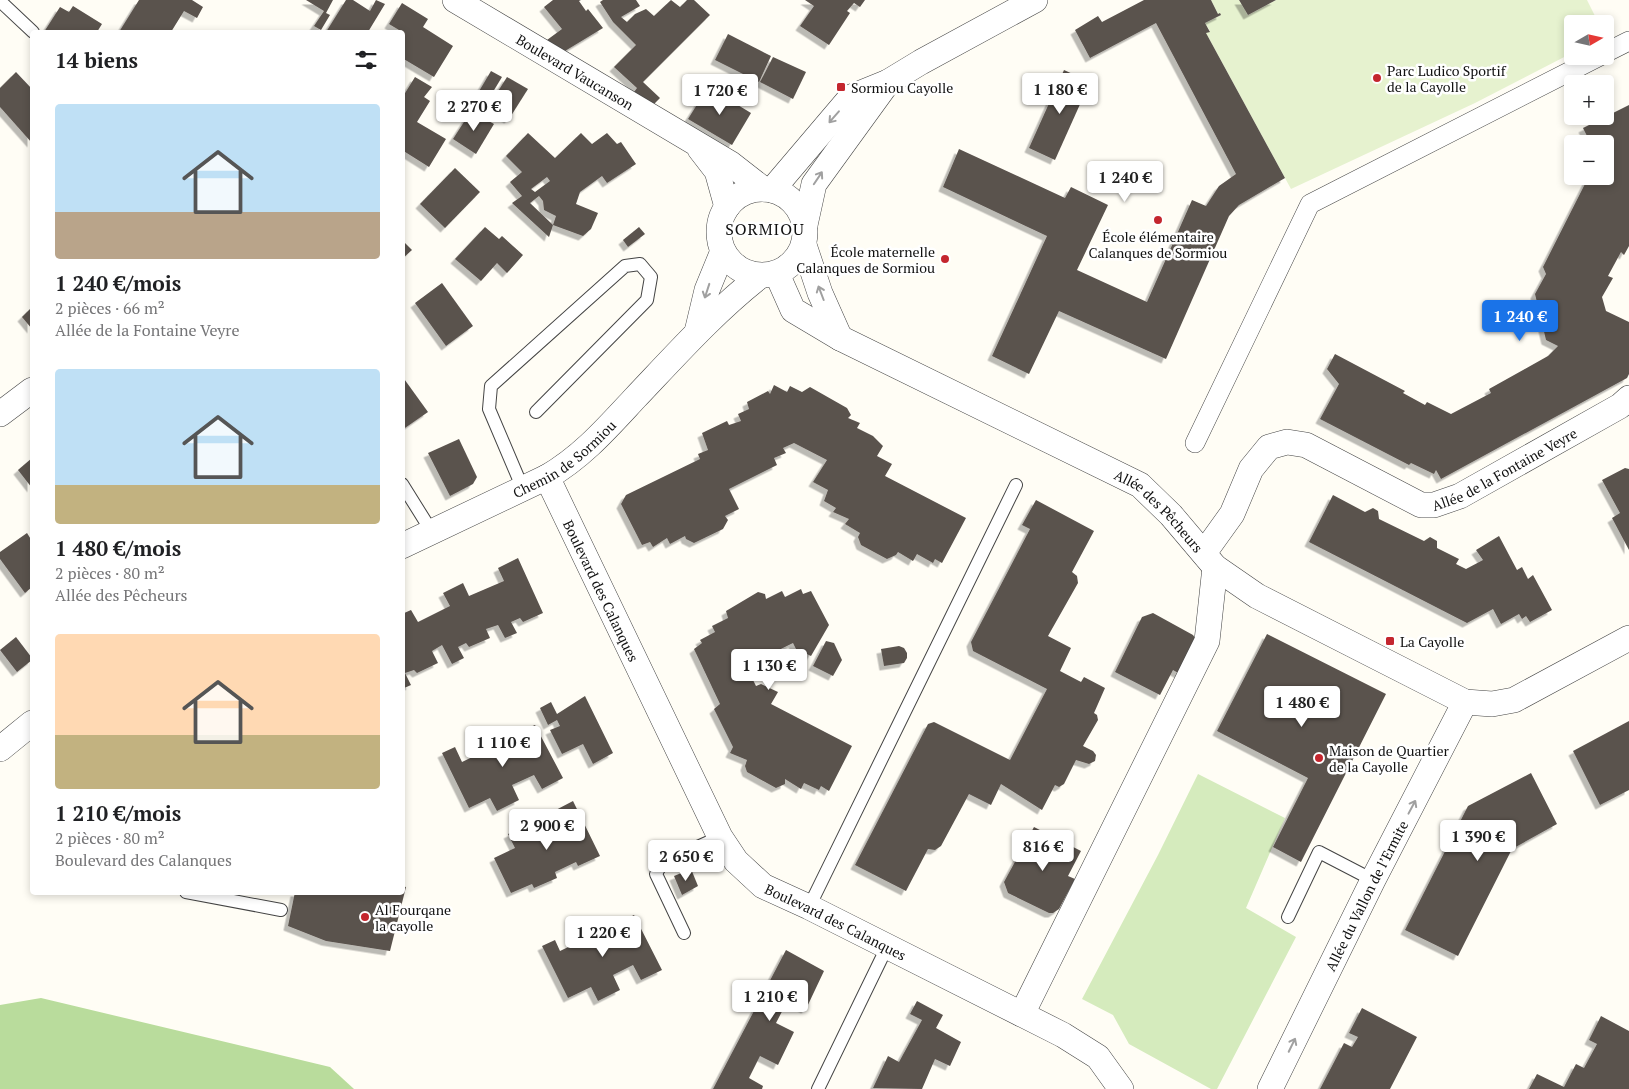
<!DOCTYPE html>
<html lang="fr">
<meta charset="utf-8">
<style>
:root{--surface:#fff;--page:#f6f6f6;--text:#202124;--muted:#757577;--accent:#1a73e8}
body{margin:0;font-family:"PT Serif",serif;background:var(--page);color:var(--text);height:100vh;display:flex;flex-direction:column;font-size:19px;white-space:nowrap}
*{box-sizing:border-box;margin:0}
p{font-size:16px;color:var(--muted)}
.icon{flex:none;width:28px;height:28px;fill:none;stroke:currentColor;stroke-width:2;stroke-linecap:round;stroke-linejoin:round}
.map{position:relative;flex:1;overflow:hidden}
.side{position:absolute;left:30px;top:30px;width:375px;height:865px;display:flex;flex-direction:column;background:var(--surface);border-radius:5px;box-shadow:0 2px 8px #0003}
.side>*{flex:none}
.needle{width:32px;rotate:81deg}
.fabs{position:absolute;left:1564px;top:15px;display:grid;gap:10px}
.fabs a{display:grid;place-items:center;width:50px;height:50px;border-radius:5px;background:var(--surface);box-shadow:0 2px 8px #0003;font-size:25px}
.price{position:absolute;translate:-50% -42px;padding:0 11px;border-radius:5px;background:#fff;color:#222;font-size:16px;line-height:32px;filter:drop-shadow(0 1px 2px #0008)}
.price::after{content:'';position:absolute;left:50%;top:30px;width:15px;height:11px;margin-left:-8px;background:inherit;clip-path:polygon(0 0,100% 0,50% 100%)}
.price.current{background:var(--accent);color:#fff}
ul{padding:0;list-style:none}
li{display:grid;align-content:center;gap:10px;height:265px;padding:0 25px}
li span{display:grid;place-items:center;height:155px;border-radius:5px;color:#555}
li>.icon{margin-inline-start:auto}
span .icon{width:90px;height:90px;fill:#fffc;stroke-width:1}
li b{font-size:21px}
h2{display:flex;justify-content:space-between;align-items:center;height:60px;padding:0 25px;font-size:21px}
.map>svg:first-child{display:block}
.green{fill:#d5ebbd}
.forest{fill:#b9dc9c}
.pitch{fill:#e6f2cf}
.building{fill:#5a524d;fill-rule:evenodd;filter:url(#shadow)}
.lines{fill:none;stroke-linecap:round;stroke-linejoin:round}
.service-casing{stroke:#444;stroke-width:14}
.pedestrian-casing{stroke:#444;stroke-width:20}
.minor-casing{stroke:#444;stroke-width:26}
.service{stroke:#fff;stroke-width:12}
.pedestrian{stroke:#fff;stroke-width:19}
.minor{stroke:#fff;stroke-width:25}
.oneway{stroke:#a0a0a0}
.poi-dot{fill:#c4262e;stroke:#fff;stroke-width:2}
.labels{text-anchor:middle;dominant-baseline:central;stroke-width:5;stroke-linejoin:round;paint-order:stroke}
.poi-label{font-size:14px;fill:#111;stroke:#fff;text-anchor:start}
.street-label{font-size:14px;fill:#111;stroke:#fff}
.quarter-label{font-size:16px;letter-spacing:1px;fill:#111;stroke:#fff}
</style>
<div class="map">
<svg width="1629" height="1089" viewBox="0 0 1629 1089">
<defs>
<filter id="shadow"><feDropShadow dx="-4.5" dy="4.5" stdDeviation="0" flood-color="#0004"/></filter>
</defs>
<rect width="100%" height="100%" fill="#fffdf5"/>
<path class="green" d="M1198,774L1285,818L1246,908L1296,937L1217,1089H1211L1129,1044L1113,1015L1082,999L1158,855Z"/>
<path class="forest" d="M41,998L330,1067L354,1089H0V1005Z"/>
<path class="pitch" d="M1211,0H1239L1248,15L1276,0H1587L1599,24H1572V53L1475,103L1291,189L1206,33L1210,31L1205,23L1221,15L1218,14Z"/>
<g class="building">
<path d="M139,0H192L203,7L197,18L184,11L171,32H119Z"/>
<path d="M306,0H333L326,13L330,15L321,30L314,26L324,11Z"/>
<path d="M346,0H353L370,11L376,0L385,4L368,32H326Z"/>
<path d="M553,0H581L579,1L586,11L588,9L603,28L565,51L547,40L562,29L544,7Z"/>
<path d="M603,0H636L640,6L621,17L627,22L635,14L646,9L654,16L671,0L680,7L687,0H694L710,15L643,82L660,98L654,104L634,92L637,88L614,67L636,45L613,22L600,2Z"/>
<path d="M805,0H865L860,7L854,3L847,11L850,13L829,45L800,26L814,6Z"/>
<path d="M1144,0H1211L1218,14L1220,13L1221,15L1205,23L1210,32L1206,33L1285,178L1239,205L1229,216L1166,359L1059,311L1029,374L992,356L1047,236L943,187L959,149L1065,198L1071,187L1108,205L1077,270L1147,302L1192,200L1206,206L1219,186L1236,174L1156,23L1090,58L1075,30L1098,16L1102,22Z"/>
<path d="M1239,0H1276L1248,15Z"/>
<path d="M402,3L428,19L423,27L453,46L434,77L402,58V32H398L399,30L389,24Z"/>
<path d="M73,6L102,24L97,32H44L60,7L69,12Z"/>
<path d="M728,34L771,56L759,82L715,60Z"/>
<path d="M773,57L806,72L793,99L760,82Z"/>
<path d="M1064,70L1090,82L1055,160L1029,148Z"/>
<path d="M491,71L502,77L485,105L475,98Z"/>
<path d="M16,72L32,89V143L0,107V88Z"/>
<path d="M415,77L432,87L424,97L430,101L417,122L446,139L429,167L402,150V98Z"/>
<path d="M507,77L528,89L509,119L488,107Z"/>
<path d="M708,87L751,113L732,145L688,119Z"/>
<path d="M1629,105V246L1624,255L1621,252L1608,276L1613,278L1602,297L1606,311L1629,322V374L1627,378L1441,479L1436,470L1434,474L1411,463L1409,465L1320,419L1339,384L1327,369L1335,354L1405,391L1403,393L1425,405L1427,402L1451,414L1491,393L1489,389L1548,356L1558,346L1546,340L1535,294L1546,274L1543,267L1589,176H1605V144H1591L1583,128Z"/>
<path d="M471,111L494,124L476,154L453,139Z"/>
<path d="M528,133L555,158L581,133L592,144L607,133L617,144L621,142L636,164L607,183L602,176L580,192L576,204L598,213L591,229L583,236L553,225L549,237L512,203L522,196L510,182L522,172L506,156ZM547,177L550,181L535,192L531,189ZM539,196L543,201L544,210L556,216L553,225L530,203Z"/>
<path d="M455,168L480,192L445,228L420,204Z"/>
<path d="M485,227L499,239L502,236L523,255L507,273L497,263L481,281L455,259Z"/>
<path d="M639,227L645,234L628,247L623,240Z"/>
<path d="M402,240L412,250L402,259Z"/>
<path d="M442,283L473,326L446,346L415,303Z"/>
<path d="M32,307V329L22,317Z"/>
<path d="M402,376L428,412L402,430Z"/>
<path d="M774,385L787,392L790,386L802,392L810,387L847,408L851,415L848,418L860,423L857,428L873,436L883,446L877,456L892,464L885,476L966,518L942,563L935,559L933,563L917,554L913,561L898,552L896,555L887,559L861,545L858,537L860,533L845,524L849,519L833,512L836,508L824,501L828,490L813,482L827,460L794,443L783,448L786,453L774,458L777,465L729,489L739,509L725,516L728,520L723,529L694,543L686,539L685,536L670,544L667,538L653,547L650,542L642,545L621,504L626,495L700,459L698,454L708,450L702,433L727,421L729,425L741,421L738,414L749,409L747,402L768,391L770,394Z"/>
<path d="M459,439L477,477L473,484L450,496L428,453Z"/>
<path d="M32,458V488L18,470Z"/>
<path d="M1625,468L1629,469V550L1612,518L1620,513L1602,480Z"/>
<path d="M1333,495L1365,512L1373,508L1378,511L1379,519L1424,541L1430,537L1437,541V548L1459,559L1456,564L1466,569L1483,560L1476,550L1499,536L1517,570L1522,567L1528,579L1533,575L1552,610L1530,622L1526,616L1522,619L1519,614L1501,624L1493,609L1467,623L1309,542Z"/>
<path d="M1036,500L1094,531L1072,572L1077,576L1078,583L1048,636L1071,648L1060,671L1081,682L1084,677L1105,688L1094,713L1097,715L1098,720L1083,746L1093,751L1096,755L1095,761L1089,764L1076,760L1064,784L1059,787L1055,785L1042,810L1001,784L991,805L969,794L941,846L935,850L928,849L906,891L855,865L928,724L934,722L1010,760L1047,689L973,651L971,642L1030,529L1022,525Z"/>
<path d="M27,533L32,541V587L25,593L0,559V552Z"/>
<path d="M518,558L543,613L523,622L520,618L511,622L517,633L505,638L498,625L486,629L490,638L469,647L466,643L458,647L464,658L452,664L442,645L432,651L438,663L417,673L414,670L405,673L411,685L402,689V614L411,610L418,622L450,606L443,593L463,583L469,596L504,581L498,568Z"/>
<path d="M801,589L803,594L811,591L829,625L811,656L796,649L793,643L746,666L756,686L761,684L778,692L771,704L852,746L829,791L821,786L819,790L804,783L801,789L785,779V784L776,788L747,772L745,766L747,760L730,753L733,747L714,709L720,704L694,649L702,643L700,640L715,632L712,626L728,618L726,611L758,592L765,594L766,599L782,591L785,597Z"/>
<path d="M1153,613L1193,635L1197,641L1180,674L1173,670L1160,695L1115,672L1142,617Z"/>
<path d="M1267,634L1386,694L1301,862L1273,847L1308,778L1217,731Z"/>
<path d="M16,637L32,658V660L17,672L0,650Z"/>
<path d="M826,641L834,643L842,660L833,676L813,666Z"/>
<path d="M899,646L904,648L907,653V658L904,663L884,666L881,649Z"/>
<path d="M585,696L613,753L593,764L583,744L562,754L550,730L560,726L557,720L548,725L540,708L551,702L557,714Z"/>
<path d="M1629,721V790L1600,805L1573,751Z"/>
<path d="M535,725L563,778L542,789L534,775L512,785L519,800L497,811L490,798L469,808L442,753L455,747L462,762L493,747L487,731L499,727L505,738Z"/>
<path d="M1531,773L1557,824L1512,849L1458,956L1405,930L1468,806Z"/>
<path d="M573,801L600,856L578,866L576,862L555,872L557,878L534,888L532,884L511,893L494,858L515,848L508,834L529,824L536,837L559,826L552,812Z"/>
<path d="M1034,827L1081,851L1068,876L1075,879L1059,909L1053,913H1049L1008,893L1004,882Z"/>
<path d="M691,869L698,886L682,895L674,876Z"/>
<path d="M402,886L406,887L390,951L326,941L288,926L295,892H402Z"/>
<path d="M634,915L662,970L641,980L633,965L613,975L620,990L598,1001L591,987L568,998L542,946L555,940L560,951L591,936L586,925L598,919L604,930Z"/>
<path d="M786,950L824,971L806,1009L788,1000L776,1023L794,1032L778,1065L760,1056L749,1078L763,1086L762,1089H713Z"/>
<path d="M917,1001L943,1015L936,1028L961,1042L950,1066L935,1059L922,1089L873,1088L888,1056L899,1062L922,1020L910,1014Z"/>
<path d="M1362,1008L1417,1037L1390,1089H1320L1344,1043L1352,1047L1358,1037L1349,1033Z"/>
<path d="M1601,1016L1629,1031V1089H1529L1537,1074L1564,1087L1576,1064L1584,1068L1597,1044L1589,1040Z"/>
</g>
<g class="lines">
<defs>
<g id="service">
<path d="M0,1L33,32"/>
<path d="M402,484L432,532"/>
<path d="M523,489L489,409L491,386L625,266L640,264L651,277L647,300L536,412"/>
<path d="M186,892L281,910"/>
<path d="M809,907L1016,485"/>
<path d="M1288,917L1319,852L1373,880"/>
<path d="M684,933L656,874L662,863L720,837"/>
<path d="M818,1089L887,947"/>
</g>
<g id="pedestrian">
<path d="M1605,53L1629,41"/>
<path d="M1195,443L1310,204L1600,56"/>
</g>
<g id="minor">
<path id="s1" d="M455,0L731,164L763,189"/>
<path d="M700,149L717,171L727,207"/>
<circle cx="762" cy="232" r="43"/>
<path d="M772,190L851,97L888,82L921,62L1035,0"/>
<path d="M805,225L814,184L888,82"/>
<path d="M804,245L820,293L840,338"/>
<path id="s2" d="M777,274L793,310L840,338L1140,485L1171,515L1215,567L1257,596L1465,702L1492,704L1514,700L1629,638"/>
<path d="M697,332L707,290L723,251"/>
<path d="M0,414L32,390"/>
<path id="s3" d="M547,477L720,837L736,861L763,886L809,907L1063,1035L1098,1057L1121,1089"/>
<path id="s4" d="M402,546L547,477C582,457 608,427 635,398C675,356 714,312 760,276"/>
<path id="s5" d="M1204,553L1232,514L1251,469L1269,447L1287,442L1306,445L1421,505H1434L1460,496L1620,406L1629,398"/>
<path d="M0,749L32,723"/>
<path d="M1022,1014L1207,641L1215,567"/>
<path id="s6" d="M1270,1089L1373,880L1465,702"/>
</g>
</defs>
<use href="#service" class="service-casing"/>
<use href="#pedestrian" class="pedestrian-casing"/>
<use href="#minor" class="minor-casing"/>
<use href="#service" class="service"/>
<use href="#pedestrian" class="pedestrian"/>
<use href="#minor" class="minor"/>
</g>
<defs><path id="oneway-shaft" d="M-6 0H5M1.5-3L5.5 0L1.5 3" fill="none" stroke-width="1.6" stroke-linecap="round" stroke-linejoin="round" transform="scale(1.25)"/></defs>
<g class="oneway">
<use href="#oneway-shaft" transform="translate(834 117) rotate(131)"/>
<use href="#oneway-shaft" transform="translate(818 178) rotate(-56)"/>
<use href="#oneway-shaft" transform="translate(707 291) rotate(108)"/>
<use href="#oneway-shaft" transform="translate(821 293) rotate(-111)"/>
<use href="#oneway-shaft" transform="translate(1412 807) rotate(-62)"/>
<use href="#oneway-shaft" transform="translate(1292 1045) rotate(-64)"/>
</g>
<g class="poi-dot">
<circle cx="1377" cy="78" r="5"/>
<rect x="836" y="82" width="10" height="10" rx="2.5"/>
<circle cx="1158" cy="220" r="5"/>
<circle cx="945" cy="259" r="5"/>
<rect x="1385" y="636" width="10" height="10" rx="2.5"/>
<circle cx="1319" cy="758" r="5"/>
<circle cx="365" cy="917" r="5"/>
</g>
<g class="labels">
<g class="poi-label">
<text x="1387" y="70">Parc Ludico Sportif<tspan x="1387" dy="16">de la Cayolle</tspan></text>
<text x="851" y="87">Sormiou Cayolle</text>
<text x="1158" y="236" text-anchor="middle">École élémentaire<tspan x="1158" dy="16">Calanques de Sormiou</tspan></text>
<text x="935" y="251" text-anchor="end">École maternelle<tspan x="935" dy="16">Calanques de Sormiou</tspan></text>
<text x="1400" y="641">La Cayolle</text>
<text x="1329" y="750">Maison de Quartier<tspan x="1329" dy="16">de la Cayolle</tspan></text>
<text x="375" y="909">Al Fourqane<tspan x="375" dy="16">la cayolle</tspan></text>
</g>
<g class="street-label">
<text stroke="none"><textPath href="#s1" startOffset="140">Boulevard Vaucanson</textPath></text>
<text stroke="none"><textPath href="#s4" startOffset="185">Chemin de Sormiou</textPath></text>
<text stroke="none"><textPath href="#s5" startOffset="385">Allée de la Fontaine Veyre</textPath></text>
<text stroke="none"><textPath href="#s2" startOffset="459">Allée des Pêcheurs</textPath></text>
<text stroke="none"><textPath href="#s3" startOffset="126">Boulevard des Calanques</textPath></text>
<text stroke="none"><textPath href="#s6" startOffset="216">Allée du Vallon de l’Ermite</textPath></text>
<text stroke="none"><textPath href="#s3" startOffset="546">Boulevard des Calanques</textPath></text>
</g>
<g class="quarter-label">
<text x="765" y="229">SORMIOU</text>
</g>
</g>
</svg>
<div class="fabs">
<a><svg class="needle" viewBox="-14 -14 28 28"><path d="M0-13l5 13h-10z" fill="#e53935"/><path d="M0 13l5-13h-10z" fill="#757577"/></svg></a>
<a>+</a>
<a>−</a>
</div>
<b class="price" style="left:1060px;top:115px">1 180 €</b>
<b class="price" style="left:720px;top:116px">1 720 €</b>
<b class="price" style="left:474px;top:132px">2 270 €</b>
<b class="price" style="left:1125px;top:203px">1 240 €</b>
<b class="price current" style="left:1520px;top:342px">1 240 €</b>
<b class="price" style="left:769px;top:691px">1 130 €</b>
<b class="price" style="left:1302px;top:728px">1 480 €</b>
<b class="price" style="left:503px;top:768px">1 110 €</b>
<b class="price" style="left:547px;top:851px">2 900 €</b>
<b class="price" style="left:1478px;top:862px">1 390 €</b>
<b class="price" style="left:1043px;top:872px">816 €</b>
<b class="price" style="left:686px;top:882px">2 650 €</b>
<b class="price" style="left:603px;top:958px">1 220 €</b>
<b class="price" style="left:770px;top:1022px">1 210 €</b>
<section class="side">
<h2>14 biens<svg class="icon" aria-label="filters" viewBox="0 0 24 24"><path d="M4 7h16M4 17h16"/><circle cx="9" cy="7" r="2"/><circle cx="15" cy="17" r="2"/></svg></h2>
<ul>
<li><span style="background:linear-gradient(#bfe0f5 70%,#b9a48a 0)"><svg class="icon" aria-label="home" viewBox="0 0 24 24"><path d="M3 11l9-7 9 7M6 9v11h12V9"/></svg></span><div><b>1 240 €/mois</b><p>2 pièces · 66 m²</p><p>Allée de la Fontaine Veyre</p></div></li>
<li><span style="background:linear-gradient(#bfe0f5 75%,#c2b280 0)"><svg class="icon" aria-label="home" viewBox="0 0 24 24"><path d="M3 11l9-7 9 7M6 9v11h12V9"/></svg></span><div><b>1 480 €/mois</b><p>2 pièces · 80 m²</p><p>Allée des Pêcheurs</p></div></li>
<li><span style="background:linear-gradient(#ffd9b3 65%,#c2b280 0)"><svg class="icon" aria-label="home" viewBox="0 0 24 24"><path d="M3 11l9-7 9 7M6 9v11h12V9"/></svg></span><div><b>1 210 €/mois</b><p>2 pièces · 80 m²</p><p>Boulevard des Calanques</p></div></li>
</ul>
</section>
</div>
